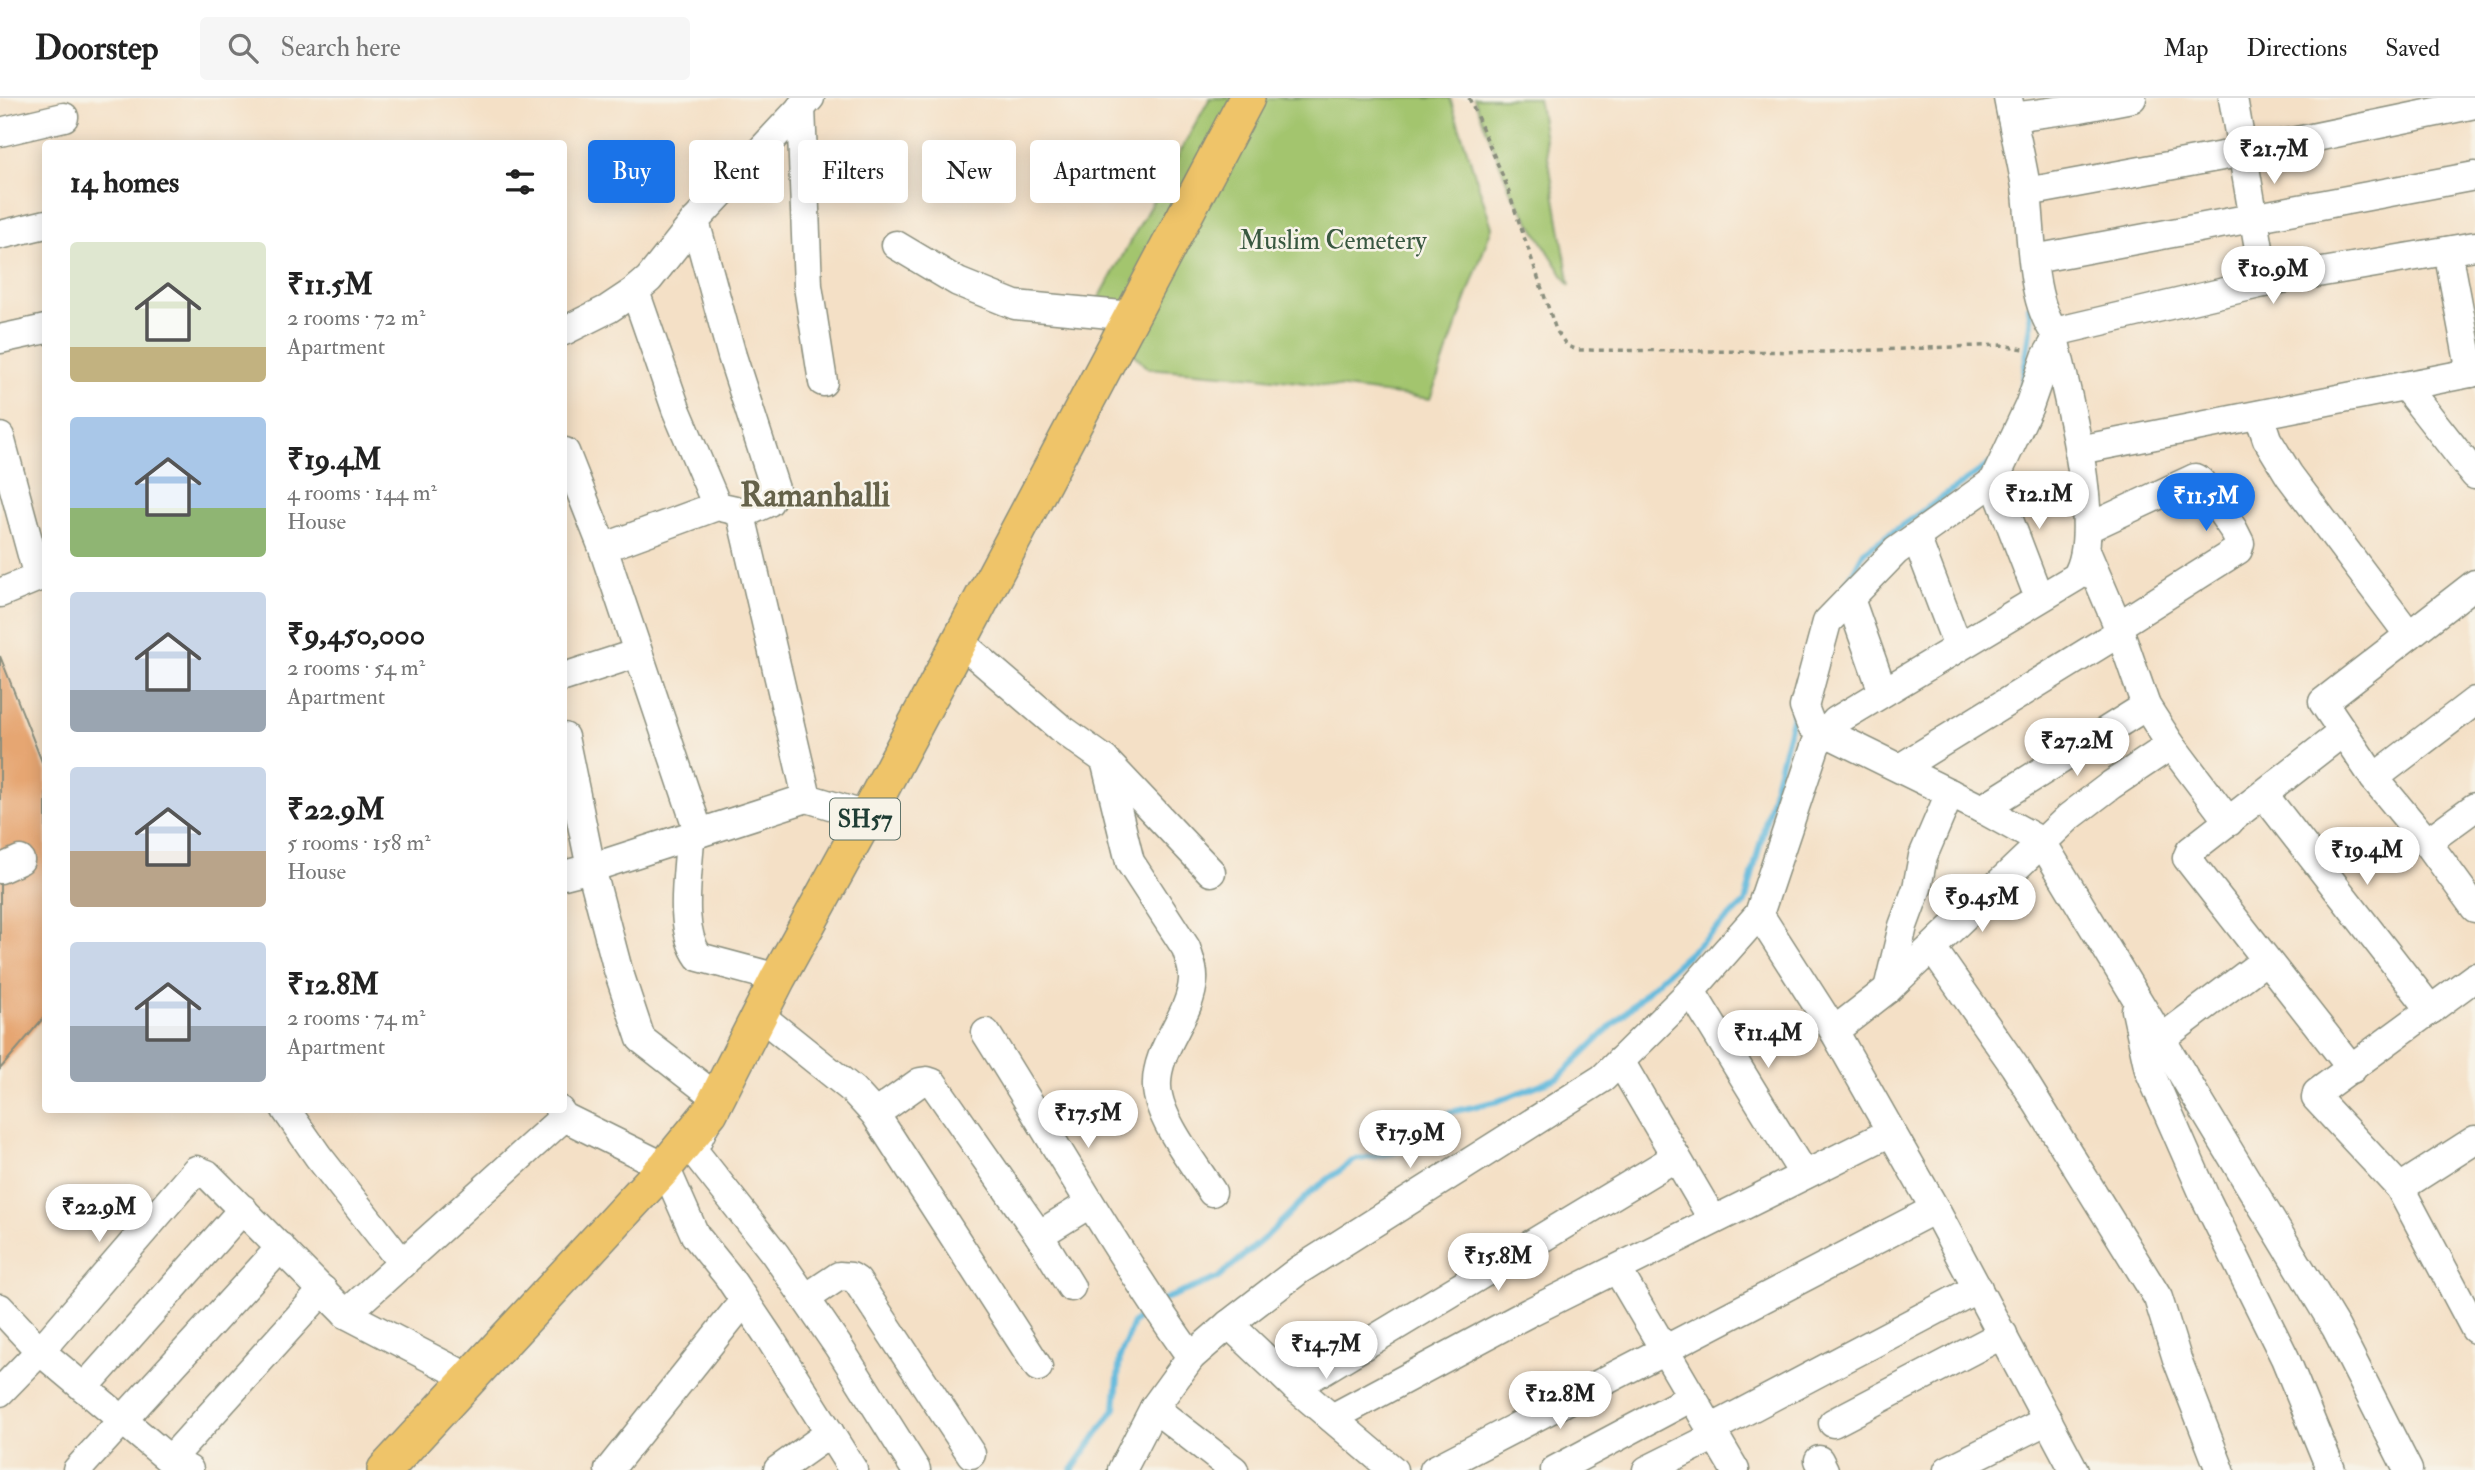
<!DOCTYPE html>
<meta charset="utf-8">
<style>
:root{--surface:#fff;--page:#f6f6f6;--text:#222;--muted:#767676;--line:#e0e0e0;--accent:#1a73e8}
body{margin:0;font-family:"IM FELL Double Pica",serif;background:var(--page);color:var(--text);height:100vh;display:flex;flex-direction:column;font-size:26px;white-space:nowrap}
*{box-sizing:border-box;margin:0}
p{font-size:23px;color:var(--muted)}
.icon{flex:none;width:38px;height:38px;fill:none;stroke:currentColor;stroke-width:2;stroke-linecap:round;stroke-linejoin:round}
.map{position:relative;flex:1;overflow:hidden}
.sheet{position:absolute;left:42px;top:42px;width:525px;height:973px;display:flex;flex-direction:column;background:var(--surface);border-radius:7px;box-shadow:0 4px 18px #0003}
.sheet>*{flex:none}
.guide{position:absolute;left:588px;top:42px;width:665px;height:63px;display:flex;gap:14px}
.price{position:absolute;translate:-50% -60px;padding:0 16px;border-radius:24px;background:#fff;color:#222;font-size:23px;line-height:46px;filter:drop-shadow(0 2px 4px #0008)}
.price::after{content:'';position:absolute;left:50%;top:42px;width:21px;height:16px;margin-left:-10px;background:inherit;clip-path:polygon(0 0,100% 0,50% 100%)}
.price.current{background:var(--accent);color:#fff}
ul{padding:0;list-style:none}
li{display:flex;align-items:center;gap:21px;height:175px;padding:0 28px}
li span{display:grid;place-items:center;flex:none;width:196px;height:140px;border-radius:7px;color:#555}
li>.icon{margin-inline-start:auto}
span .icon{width:84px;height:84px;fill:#fffc;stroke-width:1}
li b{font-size:30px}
h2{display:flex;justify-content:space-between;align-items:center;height:84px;padding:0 28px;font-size:30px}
.tag{padding:0 24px;border-radius:7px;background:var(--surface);box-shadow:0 4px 18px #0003;font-size:24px;line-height:63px}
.tag.current{background:var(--accent);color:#fff}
header{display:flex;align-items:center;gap:42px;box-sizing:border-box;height:98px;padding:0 35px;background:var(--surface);border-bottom:2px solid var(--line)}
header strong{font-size:33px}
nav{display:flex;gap:38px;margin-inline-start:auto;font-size:24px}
.search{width:490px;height:63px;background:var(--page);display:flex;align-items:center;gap:18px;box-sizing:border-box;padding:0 24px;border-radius:7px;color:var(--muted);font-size:26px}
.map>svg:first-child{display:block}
.green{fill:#a3c56e;stroke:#618151;stroke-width:2}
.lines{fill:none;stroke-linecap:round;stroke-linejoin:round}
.stream{stroke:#5eb8dc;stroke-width:6}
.building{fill:#e6a672}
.minor-casing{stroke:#8a8e7d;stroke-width:31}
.major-casing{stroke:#8a8e7d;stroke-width:38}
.path{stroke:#8a8e7d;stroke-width:3.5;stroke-dasharray:5 5;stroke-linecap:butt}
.minor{stroke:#fff;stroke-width:28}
.major{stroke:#efc469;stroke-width:35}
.labels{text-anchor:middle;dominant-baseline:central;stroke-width:5;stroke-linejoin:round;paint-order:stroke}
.shield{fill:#f7f3e8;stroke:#60746a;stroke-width:2}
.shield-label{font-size:24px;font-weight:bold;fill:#1f3d34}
.park-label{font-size:26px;fill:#395840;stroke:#f7f3e8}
.district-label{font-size:33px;font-weight:bold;fill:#65624a;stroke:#f7f3e8}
</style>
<header>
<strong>Doorstep</strong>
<div class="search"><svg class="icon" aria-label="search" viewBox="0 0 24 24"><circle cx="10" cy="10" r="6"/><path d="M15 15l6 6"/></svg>Search here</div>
<nav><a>Map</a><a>Directions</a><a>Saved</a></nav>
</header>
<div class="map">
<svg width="2475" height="1372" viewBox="0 0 2475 1372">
<rect width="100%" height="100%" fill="#f7f3e8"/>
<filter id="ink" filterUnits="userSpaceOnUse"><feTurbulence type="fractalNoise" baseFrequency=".0143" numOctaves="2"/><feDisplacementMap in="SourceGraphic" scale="14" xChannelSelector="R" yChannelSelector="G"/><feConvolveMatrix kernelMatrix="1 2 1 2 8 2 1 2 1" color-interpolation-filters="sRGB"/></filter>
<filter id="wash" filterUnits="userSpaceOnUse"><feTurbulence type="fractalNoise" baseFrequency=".00686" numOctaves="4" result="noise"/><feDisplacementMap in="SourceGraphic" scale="28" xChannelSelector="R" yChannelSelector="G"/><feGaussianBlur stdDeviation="1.57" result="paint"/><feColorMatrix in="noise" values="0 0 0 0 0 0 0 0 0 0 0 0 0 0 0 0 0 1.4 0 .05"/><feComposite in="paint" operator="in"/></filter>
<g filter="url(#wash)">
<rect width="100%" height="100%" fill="#f4e0c6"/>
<g class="green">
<path d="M1210,0H1450L1492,129L1430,301L1258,279L1147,270L1092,213Z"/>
<path d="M1474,0H1538L1570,188L1511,94Z"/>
</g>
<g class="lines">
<g class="stream">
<path d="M2022,289L2031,226L2029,209"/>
<path d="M1845,488L1864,454L1990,366"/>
<path d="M1160,1203L1218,1180L1269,1136L1312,1093L1354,1062L1394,1055L1451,1014L1498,1003L1559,979L1661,880L1745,805L1794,613"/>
<path d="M1072,1372L1115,1310L1120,1259L1133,1225L1149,1212"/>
</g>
</g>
<g id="blocks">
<path class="building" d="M0,558L46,674V917L0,971Z"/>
</g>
</g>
<g filter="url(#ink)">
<use href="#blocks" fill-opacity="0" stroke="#8a8e7d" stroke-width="2"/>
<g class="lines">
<defs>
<g id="minor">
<path d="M2233,0L2265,185"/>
<path d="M801,9L808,188L823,284"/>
<path d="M2012,19L2080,10L2132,0"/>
<path d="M0,34L64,19"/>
<path d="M2027,94L2244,54L2475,6"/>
<path d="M695,123L649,181L635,193L676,311L717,408"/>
<path d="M0,137L46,126"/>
<path d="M896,147L958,184L1015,207L1132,218"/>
<path d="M2448,153L2471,275"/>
<path d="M2034,161L2475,78"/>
<path d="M564,233L608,211L635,193"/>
<path d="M2056,236L2063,232L2276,182L2475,148"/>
<path d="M0,241L46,231"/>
<path d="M2055,244L2046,259L2029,308L1994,383L1896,453L1827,524L1804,609L1811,627L1982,711L2042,744L2336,1230L2408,1372"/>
<path d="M2405,288L2475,377"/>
<path d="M2259,317L2267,341L2289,377L2409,537"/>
<path d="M0,339L38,479"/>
<path d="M2079,352L2475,274"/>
<path d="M565,354L603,450"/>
<path d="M1994,383L2039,500"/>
<path d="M741,417L769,404L775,391L732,258L695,123L810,0"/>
<path d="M2088,430L2195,380L2200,383L2233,431L2240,445L2238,452L2118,528"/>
<path d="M1916,439L1958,549"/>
<path d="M2086,453L2118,528L2146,608L2171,647L2229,724"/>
<path d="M2475,486L2323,604L2374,680L2427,744L2475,810"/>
<path d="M0,495L46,476"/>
<path d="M1850,501L1883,594"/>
<path d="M959,543L1059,629L1105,662L1211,774"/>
<path d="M564,579L638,555"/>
<path d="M2343,634L2190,753L2187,760L2352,971"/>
<path d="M564,639L591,770L807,700"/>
<path d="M1105,662L1130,764L1186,850C1189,860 1194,871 1193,882C1191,919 1155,950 1157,989C1158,1021 1195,1067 1212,1094"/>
<path d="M1900,670L2120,534"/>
<path d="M2374,680L2475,603"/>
<path d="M2264,697L2431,912"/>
<path d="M1982,711L2146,608"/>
<path d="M699,735L603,450L717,408L735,412L741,417L807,700L867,718"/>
<path d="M690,738C689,774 677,829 699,859L778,880"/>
<path d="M2427,744L2475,709"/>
<path d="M0,771L20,762"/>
<path d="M564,777L591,770L618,872L641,941L717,1000"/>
<path d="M1759,816L1834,933L1935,1111L2074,1372"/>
<path d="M1932,850L2015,969L2158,1200L2177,1261L2220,1372"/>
<path d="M2475,879L2317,995L2316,1000L2400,1090L2475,1231"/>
<path d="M1888,891L1903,828L1917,790L1923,758L1950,695"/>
<path d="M1691,893L1804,1077"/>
<path d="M771,898L762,919L853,992L875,1016L1038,1269"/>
<path d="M2136,912L2149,972L2205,1099L2285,1260L2331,1372"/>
<path d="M1834,933L1888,891L2069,719L2111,687L2171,647"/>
<path d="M986,935C1054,1043 1117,1155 1191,1259"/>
<path d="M2161,941L2266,862"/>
<path d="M1620,963L1713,1122"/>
<path d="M286,1012L318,1058L403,1166"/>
<path d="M559,1012L564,1019L665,1069L695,1137L728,1178L769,1239L853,1372"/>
<path d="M875,1016L920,984L927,983L933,985L1039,1137L1071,1189"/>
<path d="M706,1024L693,1052L775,1156L838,1248L916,1372"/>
<path d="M2400,1090L2475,1042"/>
<path d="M1039,1137L1089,1106"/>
<path d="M1617,1171L1735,1372"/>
<path d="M806,1200L839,1178L851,1179L857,1183L971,1356"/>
<path d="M0,1210L40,1253L170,1362L189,1372"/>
<path d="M1229,1226L1295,1289L1393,1372"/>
<path d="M471,1281L346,1216L564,1019"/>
<path d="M1295,1289L1676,1059"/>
<path d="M84,1290L243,1111"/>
<path d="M0,1294L40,1253L196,1072L207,1076L346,1216"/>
<path d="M1154,1310L1234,1372"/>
<path d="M1332,1320L1530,1214L1891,1034"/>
<path d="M1833,1325L2003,1236"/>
<path d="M1711,1331L1978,1190"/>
<path d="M170,1362L323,1192"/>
<path d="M1819,1362L1824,1372"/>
<path d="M77,1372L281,1149"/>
<path d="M609,1372L744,1203"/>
<path d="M778,1372L830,1335"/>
<path d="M1122,1372L1154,1310L1191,1259L1229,1226L1299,1172L1603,980L1691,893L1759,816L1816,646L1836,623L2076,479C2105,435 2067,296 2055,244L2056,236C2030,204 2032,136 2027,95C2022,63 2014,32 2008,0"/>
<path d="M1434,1372L1935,1111"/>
<path d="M1555,1372L1692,1299"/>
<path d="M1647,1372L1715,1338"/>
<path d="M1948,1372L2048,1322"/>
</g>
<path id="major" d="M385,1372L665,1069L710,1014L778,880L867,718L1247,0"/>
</defs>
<use href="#minor" class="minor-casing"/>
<use href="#major" class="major-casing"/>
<path class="path" d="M1469,0L1505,83L1556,232L1567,248L1577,252L1828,254L2002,247L2024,251"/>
<use href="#minor" class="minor"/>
<use href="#major" class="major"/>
</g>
</g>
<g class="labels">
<rect class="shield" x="830" y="700.5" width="70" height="41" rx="5"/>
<g class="shield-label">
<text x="865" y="721">SH57</text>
</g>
<g class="park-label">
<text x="1333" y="143">Muslim Cemetery</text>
</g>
<g class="district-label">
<text x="815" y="397">Ramanhalli</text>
</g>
</g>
</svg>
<b class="price" style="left:2274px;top:88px">₹21.7M</b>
<b class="price" style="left:2273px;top:208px">₹10.9M</b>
<b class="price" style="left:2039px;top:433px">₹12.1M</b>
<b class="price current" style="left:2206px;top:435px">₹11.5M</b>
<b class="price" style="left:2077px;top:680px">₹27.2M</b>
<b class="price" style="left:2367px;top:789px">₹19.4M</b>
<b class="price" style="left:1982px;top:836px">₹9.45M</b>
<b class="price" style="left:1768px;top:972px">₹11.4M</b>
<b class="price" style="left:1088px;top:1052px">₹17.5M</b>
<b class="price" style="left:1410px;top:1072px">₹17.9M</b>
<b class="price" style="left:99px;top:1146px">₹22.9M</b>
<b class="price" style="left:1498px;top:1195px">₹15.8M</b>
<b class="price" style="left:1326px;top:1283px">₹14.7M</b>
<b class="price" style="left:1560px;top:1333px">₹12.8M</b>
<div class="guide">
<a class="tag current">Buy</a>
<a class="tag">Rent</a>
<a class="tag">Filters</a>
<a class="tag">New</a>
<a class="tag">Apartment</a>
</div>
<section class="sheet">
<h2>14 homes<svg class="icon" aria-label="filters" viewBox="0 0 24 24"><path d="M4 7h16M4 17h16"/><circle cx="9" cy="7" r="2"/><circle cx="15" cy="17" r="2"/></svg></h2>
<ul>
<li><span style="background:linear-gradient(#dfe7d0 75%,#c2b280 0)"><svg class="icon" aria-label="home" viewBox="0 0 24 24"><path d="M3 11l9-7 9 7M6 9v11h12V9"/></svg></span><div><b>₹11.5M</b><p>2 rooms · 72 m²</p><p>Apartment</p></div></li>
<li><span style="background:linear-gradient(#a9c7e8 65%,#8fb573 0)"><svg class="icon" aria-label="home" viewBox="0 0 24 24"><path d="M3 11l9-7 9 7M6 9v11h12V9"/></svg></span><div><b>₹19.4M</b><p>4 rooms · 144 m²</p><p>House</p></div></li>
<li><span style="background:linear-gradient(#c9d6e8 70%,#9aa5b1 0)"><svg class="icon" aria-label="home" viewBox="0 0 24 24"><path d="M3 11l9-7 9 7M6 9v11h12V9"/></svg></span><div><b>₹9,450,000</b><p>2 rooms · 54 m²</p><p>Apartment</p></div></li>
<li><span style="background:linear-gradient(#c9d6e8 60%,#b9a48a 0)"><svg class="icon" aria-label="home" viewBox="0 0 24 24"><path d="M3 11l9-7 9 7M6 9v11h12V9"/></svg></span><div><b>₹22.9M</b><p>5 rooms · 158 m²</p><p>House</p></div></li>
<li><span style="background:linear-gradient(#c9d6e8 60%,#9aa5b1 0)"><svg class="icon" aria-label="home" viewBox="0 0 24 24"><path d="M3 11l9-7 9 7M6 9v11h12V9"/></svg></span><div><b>₹12.8M</b><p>2 rooms · 74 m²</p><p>Apartment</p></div></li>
</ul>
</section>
</div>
